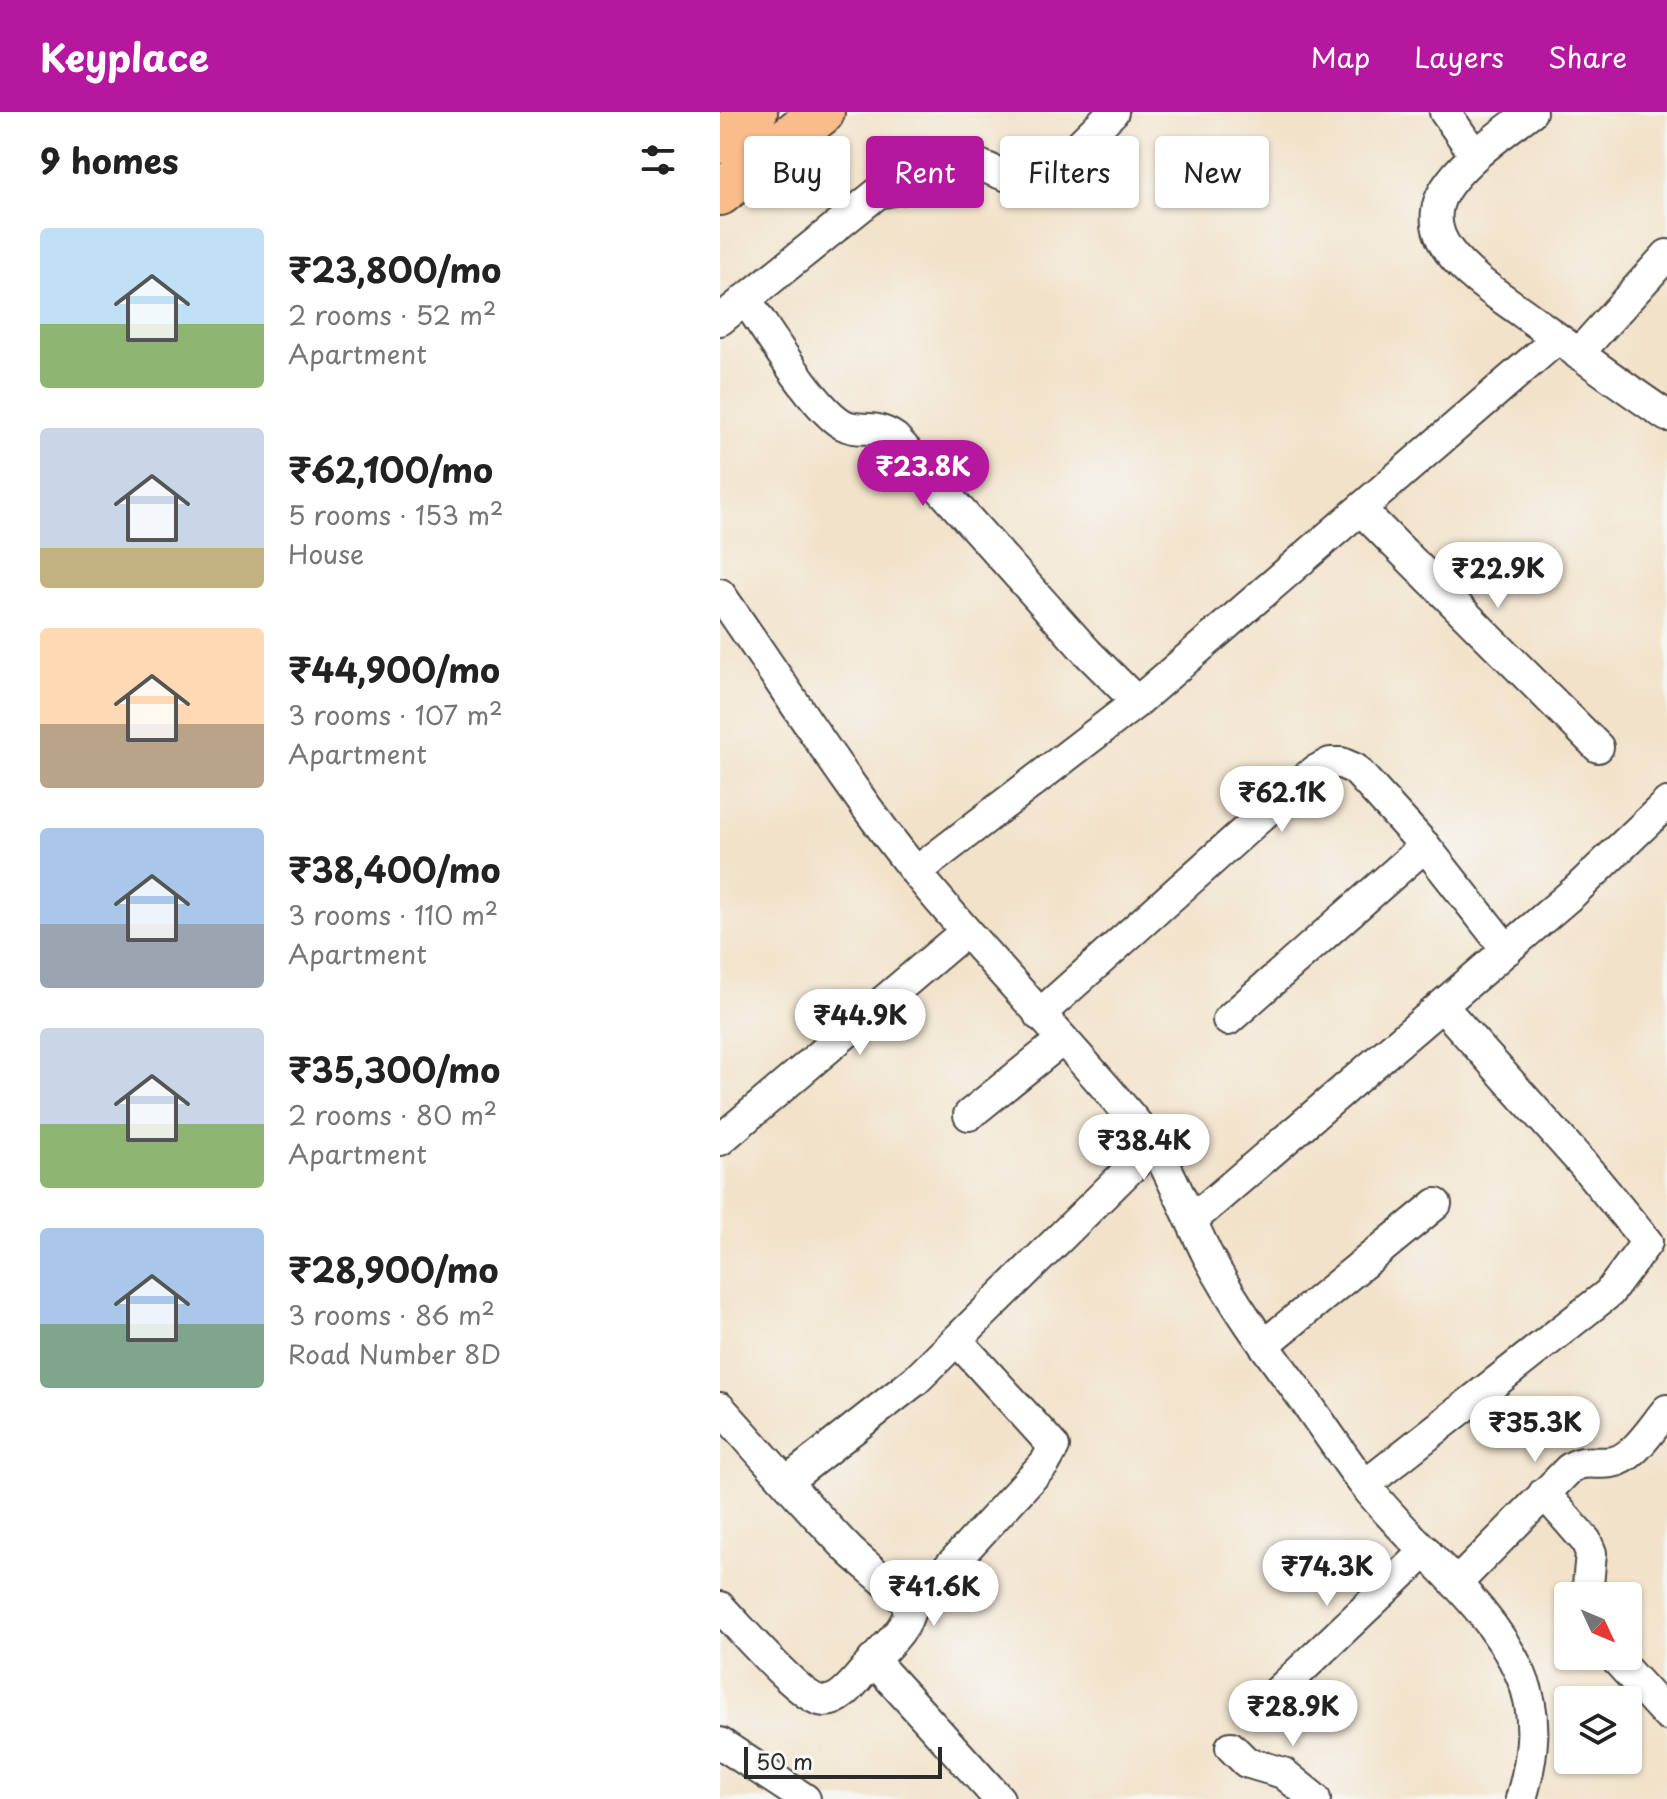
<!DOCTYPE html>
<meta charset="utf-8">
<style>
:root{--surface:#fff;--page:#f6f6f6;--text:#222;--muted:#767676;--accent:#b5179e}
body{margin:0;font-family:"Playpen Sans",sans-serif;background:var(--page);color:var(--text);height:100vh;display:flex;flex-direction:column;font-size:30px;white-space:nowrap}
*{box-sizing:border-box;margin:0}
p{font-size:26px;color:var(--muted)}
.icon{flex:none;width:44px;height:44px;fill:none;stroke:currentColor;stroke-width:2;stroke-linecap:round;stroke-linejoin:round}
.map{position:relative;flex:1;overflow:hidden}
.details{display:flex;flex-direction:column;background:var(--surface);width:720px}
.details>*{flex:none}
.hud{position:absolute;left:24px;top:24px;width:760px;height:72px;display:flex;gap:16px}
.needle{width:52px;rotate:134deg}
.fabs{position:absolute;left:834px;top:1470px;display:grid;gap:16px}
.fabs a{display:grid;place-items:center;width:88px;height:88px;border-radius:8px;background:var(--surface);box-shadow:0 2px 6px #0004;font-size:40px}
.scale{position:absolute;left:24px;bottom:20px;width:198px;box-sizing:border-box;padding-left:8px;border:4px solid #2b2b2b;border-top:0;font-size:22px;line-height:28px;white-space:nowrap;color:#2b2b2b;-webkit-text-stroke:6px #f6f6f2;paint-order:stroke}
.price{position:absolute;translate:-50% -68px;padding:0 18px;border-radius:28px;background:#fff;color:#222;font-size:26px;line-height:52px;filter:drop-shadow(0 2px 4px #0008)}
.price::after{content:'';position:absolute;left:50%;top:48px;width:24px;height:18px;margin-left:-12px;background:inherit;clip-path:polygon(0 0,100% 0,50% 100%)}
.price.selected{background:var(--accent);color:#fff}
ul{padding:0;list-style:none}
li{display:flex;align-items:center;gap:24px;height:200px;padding:0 40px}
li span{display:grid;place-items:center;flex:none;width:224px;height:160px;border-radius:8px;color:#555}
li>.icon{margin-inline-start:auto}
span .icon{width:96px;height:96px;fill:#fffc;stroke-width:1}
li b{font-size:34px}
h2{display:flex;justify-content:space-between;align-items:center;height:96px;padding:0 40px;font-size:34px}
.tag{padding:0 28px;border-radius:8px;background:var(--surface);box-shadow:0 2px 6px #0004;font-size:28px;line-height:72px}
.tag.selected{background:var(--accent);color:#fff}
header{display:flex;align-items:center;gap:48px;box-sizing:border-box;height:112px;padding:0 40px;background:var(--accent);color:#fff}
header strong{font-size:38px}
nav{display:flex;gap:44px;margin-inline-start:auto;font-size:28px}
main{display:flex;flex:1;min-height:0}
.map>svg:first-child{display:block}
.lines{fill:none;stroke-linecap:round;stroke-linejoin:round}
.minor-casing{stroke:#494643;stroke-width:34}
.highway-casing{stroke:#494643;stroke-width:48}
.minor{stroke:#fff;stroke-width:30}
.highway{stroke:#f9bc8a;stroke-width:44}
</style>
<header>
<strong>Keyplace</strong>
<nav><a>Map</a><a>Layers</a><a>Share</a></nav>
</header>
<main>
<section class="details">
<h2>9 homes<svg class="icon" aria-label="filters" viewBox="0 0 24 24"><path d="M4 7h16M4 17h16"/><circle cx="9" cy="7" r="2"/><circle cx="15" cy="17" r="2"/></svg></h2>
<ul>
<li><span style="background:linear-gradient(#bfe0f5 60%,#8fb573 0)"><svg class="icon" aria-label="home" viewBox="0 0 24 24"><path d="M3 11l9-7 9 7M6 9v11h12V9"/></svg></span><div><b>₹23,800/mo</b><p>2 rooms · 52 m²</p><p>Apartment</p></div></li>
<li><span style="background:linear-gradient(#c9d6e8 75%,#c2b280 0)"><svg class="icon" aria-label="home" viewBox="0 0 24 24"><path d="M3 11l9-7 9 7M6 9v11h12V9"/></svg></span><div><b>₹62,100/mo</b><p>5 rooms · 153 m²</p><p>House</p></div></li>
<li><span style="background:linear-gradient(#ffd9b3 60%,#b9a48a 0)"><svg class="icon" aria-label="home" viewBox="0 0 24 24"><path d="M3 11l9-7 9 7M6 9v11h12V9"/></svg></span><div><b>₹44,900/mo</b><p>3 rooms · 107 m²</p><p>Apartment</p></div></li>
<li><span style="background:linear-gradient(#a9c7e8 60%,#9aa5b1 0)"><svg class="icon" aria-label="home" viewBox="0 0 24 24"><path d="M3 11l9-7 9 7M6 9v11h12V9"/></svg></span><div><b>₹38,400/mo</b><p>3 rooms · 110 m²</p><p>Apartment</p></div></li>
<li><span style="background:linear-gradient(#c9d6e8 60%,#8fb573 0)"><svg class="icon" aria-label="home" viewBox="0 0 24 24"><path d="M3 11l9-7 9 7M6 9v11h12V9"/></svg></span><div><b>₹35,300/mo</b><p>2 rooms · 80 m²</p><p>Apartment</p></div></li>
<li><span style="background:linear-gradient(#a9c7e8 60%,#7fa58c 0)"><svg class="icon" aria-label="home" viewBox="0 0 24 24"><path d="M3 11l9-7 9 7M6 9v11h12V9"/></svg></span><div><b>₹28,900/mo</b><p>3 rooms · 86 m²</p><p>Road Number 8D</p></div></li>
</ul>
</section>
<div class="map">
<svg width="947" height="1687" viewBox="0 0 947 1687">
<rect width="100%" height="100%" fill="#f6f6f2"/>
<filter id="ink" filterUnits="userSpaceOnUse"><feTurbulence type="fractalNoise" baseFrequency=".0125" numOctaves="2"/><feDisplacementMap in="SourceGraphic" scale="16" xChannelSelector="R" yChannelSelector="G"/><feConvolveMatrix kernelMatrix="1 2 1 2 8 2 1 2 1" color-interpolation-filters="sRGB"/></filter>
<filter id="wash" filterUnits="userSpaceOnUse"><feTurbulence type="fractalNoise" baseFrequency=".006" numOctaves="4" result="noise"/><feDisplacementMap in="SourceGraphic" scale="32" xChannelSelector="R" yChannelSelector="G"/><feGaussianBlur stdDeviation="1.8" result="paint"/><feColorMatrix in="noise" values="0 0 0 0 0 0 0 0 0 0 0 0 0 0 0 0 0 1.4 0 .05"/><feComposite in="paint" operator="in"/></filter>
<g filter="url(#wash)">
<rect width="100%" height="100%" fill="#f2e2c9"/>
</g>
<g filter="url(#ink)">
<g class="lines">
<defs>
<g id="minor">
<path d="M725,0L755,43"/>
<path d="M811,0C784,20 720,64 717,99C715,114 720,127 729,139C748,164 778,183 803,201C851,236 898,271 947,304"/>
<path d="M25,187C48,219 92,294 122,312C140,322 152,310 175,326L367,540L417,590"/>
<path d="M0,208L158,81L204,72L235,49L243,47C271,55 301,78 329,63L393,0"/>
<path d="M858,242L947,143"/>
<path d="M641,398L878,635"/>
<path d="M0,482C66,576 127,675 199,764C274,856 360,940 434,1033C454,1068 469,1106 487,1142C512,1190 545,1235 577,1278C600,1309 621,1342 644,1372C694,1437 767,1487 801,1563C819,1603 813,1646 801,1687"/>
<path d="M196,760L417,590L837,227"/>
<path d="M319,903L575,674L595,659L610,651H621L635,657L705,734L787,838"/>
<path d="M508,908L705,734"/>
<path d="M249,1003L342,928"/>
<path d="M0,1028L245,820"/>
<path d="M472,1108L854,780L947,691"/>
<path d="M544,1233L716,1092"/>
<path d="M0,1296C43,1343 84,1392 129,1438C144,1453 182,1480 190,1497C187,1517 164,1536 151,1551C139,1563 123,1590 104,1589C82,1589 18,1513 0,1495"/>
<path d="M67,1369L196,1268L434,1033"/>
<path d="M645,1373L889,1181L927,1130L862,1051L722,894"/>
<path d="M824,1381L866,1429L871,1441L867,1484"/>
<path d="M736,1472L849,1357C864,1346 875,1353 892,1350C914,1347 933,1314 947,1298"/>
<path d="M190,1497L325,1351L334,1335L237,1228"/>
<path d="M893,1544L947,1603"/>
<path d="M153,1548L279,1687"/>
<path d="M545,1592L706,1439"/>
<path d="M0,1631L85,1687"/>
<path d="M511,1635L526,1650L563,1661L595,1687"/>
</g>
<g id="highway">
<path d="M0,29L35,0"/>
<path d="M0,81L102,0"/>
</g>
</defs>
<use href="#minor" class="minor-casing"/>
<use href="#highway" class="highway-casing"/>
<use href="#minor" class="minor"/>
<use href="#highway" class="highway"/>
</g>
</g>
</svg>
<div class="fabs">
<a><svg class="needle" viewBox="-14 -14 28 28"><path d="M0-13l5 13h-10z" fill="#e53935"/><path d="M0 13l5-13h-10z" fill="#767676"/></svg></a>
<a><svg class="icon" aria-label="layers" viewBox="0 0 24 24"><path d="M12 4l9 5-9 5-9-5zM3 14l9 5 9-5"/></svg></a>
</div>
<div class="scale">50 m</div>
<b class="price selected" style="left:203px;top:396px">₹23.8K</b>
<b class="price" style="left:778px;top:498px">₹22.9K</b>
<b class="price" style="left:562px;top:722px">₹62.1K</b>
<b class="price" style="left:140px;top:945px">₹44.9K</b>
<b class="price" style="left:424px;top:1070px">₹38.4K</b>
<b class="price" style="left:815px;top:1352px">₹35.3K</b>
<b class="price" style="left:607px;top:1496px">₹74.3K</b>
<b class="price" style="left:214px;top:1516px">₹41.6K</b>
<b class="price" style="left:573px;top:1636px">₹28.9K</b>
<div class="hud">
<a class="tag">Buy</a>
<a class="tag selected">Rent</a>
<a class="tag">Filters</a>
<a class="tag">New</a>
</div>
</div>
</main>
